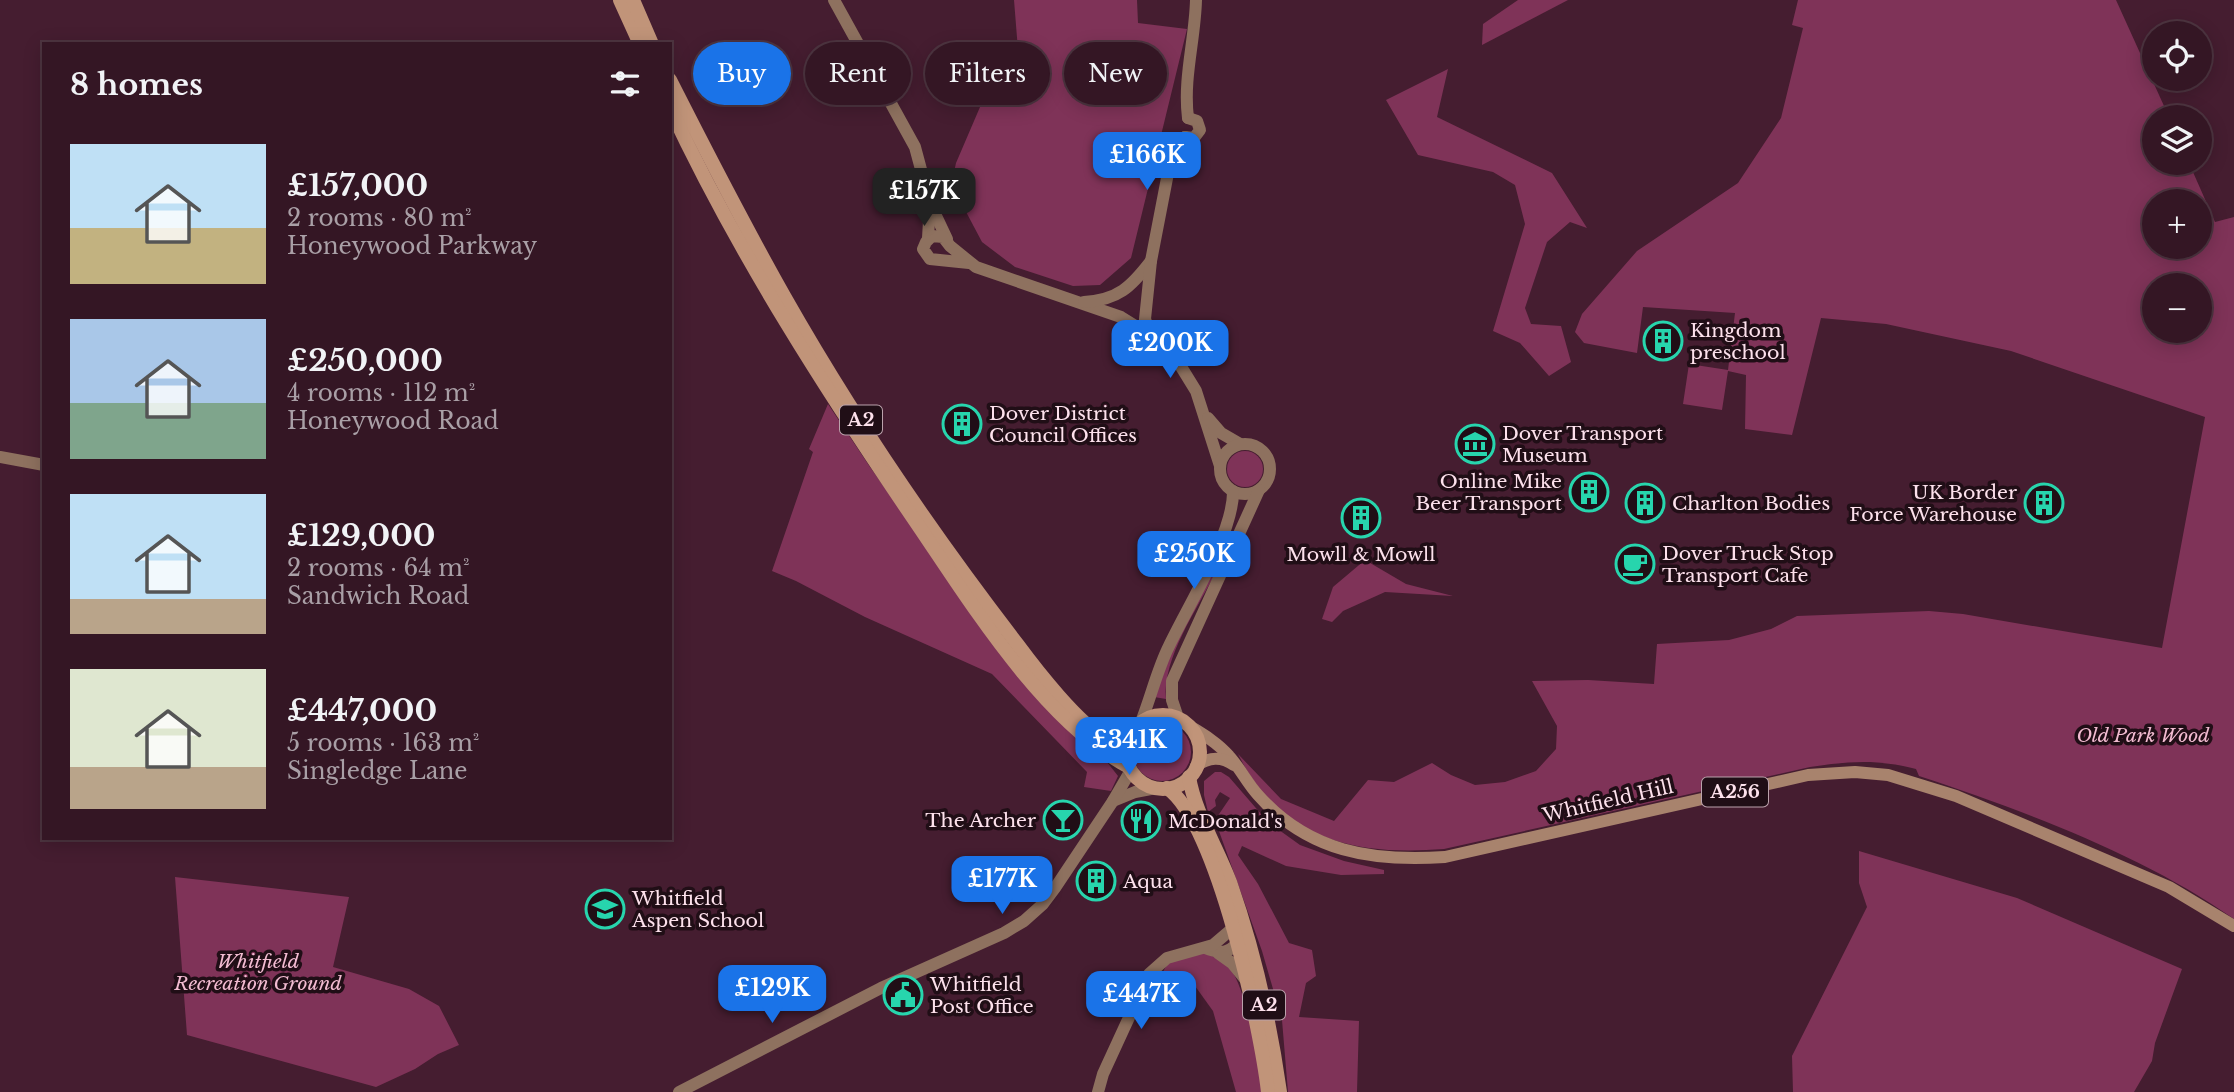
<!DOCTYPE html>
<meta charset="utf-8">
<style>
:root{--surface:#341624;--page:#3f2331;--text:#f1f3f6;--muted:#a99fa6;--line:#4e3541;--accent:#1a73e8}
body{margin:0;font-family:"Libre Baskerville",serif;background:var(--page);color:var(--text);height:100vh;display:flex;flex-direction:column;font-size:26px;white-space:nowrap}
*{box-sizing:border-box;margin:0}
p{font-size:23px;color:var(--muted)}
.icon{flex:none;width:38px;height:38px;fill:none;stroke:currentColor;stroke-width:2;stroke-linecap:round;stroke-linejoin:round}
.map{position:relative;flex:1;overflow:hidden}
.side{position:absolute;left:42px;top:42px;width:630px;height:798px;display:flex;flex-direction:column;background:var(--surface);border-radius:0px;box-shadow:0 4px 18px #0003,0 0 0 2px var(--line)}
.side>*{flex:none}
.top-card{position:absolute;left:693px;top:42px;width:665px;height:63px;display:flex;gap:14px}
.fabs{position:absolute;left:2142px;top:21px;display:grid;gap:14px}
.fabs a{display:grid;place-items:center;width:70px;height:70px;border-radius:50%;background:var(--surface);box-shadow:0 4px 18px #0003,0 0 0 2px var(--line);font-size:35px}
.price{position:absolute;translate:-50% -60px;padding:0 16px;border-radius:14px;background:var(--accent);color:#fff;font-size:23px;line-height:46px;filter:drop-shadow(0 2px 4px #0008)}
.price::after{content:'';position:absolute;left:50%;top:42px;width:21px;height:16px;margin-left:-10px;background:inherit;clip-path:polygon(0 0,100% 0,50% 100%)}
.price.active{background:#222;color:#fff}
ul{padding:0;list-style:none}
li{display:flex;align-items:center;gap:21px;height:175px;padding:0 28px}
li span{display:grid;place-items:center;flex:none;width:196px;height:140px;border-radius:0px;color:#555}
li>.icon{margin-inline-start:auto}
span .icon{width:84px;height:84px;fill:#fffc;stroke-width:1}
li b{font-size:30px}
h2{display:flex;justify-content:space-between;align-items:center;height:84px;padding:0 28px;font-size:30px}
.tag{padding:0 24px;border-radius:32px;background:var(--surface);box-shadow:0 4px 18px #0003,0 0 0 2px var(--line);font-size:24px;line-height:63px}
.tag.active{background:var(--accent);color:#fff}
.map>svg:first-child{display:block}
.green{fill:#7f3358;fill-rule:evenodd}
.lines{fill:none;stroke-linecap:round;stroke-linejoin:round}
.secondary{stroke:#8e715f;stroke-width:12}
.primary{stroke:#a8836d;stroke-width:12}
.highway{stroke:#c19479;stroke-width:14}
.labels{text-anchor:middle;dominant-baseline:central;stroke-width:7;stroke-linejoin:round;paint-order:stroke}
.shield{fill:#200e16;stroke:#bba2ac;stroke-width:2}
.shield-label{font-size:18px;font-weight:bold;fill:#fde1ec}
.poi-label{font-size:19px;fill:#fde1ec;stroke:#200e16;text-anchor:start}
.park-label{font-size:19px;font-style:italic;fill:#f2bbd1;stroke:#200e16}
.street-label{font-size:19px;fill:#fde1ec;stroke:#200e16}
</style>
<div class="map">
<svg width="2234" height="1092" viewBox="0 0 2234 1092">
<rect width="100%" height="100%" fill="#451d30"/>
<g class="green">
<path d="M1014,0H1137L1138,23L1187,29L1131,258L1100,285L1073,286L1015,267L982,242L955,191L952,181L956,163L986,93H1005L1020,75Z"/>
<path d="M1518,0H1568L1482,45L1483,24Z"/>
<path d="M1798,0H2116L2169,117H2154V163H2189L2215,222L2234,217V919C2145,856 2022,810 1919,776L1916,769C1877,759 1850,761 1810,767L1444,849C1354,856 1281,840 1238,754L1281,799L1334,821L1368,780L1394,782L1432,763L1451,775L1475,785L1505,782L1536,771L1556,749L1557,726L1532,681L1588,680L1654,684L1657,644L1729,640L1771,629L1797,616L1929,611L1963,614L2162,648L2205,417L2011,351L1886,324L1821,318L1792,435L1745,429L1746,375L1728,371L1722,410L1683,404L1689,364L1728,370L1735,313L1643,307L1637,353L1584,343L1575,332L1582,314L1637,251L1738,183L1781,118L1803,28L1792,25ZM2154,201H2200V247H2154ZM2154,285H2200V331H2154Z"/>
<path d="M1448,69L1437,117L1552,173L1587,228L1570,222L1547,242L1525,308L1531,324L1561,326L1571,362L1549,376L1520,343L1493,331L1525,224L1515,185L1493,172L1418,155L1386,100Z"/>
<path d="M828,404L870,467L1004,656L1085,743L1107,762L1118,776L1111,791L1084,787L1087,772L992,674L865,617L796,581L772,571L813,452L809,449Z"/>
<circle cx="1245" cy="469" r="18"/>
<path d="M1365,560L1406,584L1453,596L1385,592L1343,611L1332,622L1322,619L1333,587Z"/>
<path d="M1212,569L1216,572C1198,608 1162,658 1166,699L1154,697L1168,658Z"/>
<circle cx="1162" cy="752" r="29"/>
<path d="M1215,772H1221L1229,777L1268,822L1300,845L1344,861L1384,870V874L1341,875L1286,866L1242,846L1238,855L1258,884L1289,943L1312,950L1316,976L1306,983L1299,1017L1359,1021L1357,1092H1288L1282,1020L1262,951L1215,820L1230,798L1220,792L1215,800L1216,806L1208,812L1204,795V781Z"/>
<path d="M1859,851L2017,898L2182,969L2155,1043L2152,1061L2134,1092H1793L1792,1056L1867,907L1859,883Z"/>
<path d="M175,877L349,897L333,967L409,989L439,1006L459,1045L438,1054L415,1069L376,1087L187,1035Z"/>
<path d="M1204,952C1215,957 1224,961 1231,970C1246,989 1260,1066 1263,1092H1236L1213,1011L1190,979L1163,972L1168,962Z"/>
</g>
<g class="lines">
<g class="secondary">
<path d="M834,0L915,147L930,203L947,239"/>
<path d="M1188,118C1183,78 1195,40 1196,0"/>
<path d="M1185,137L1194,138L1200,130L1197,121L1188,118"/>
<path d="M928,238L930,204"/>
<path d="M969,263L930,259L923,249L926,242L932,236L943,237L950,246L976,267L1121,317L1150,335L1180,365L1196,391L1220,466"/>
<path d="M1084,302C1118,300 1131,287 1151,261"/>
<path d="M1150,334L1145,319L1151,261L1168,173L1185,137"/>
<path d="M1208,418L1221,433L1240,444"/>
<circle cx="1245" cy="469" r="25"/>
<path d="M0,457L44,465"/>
<path d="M1178,718L1172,700V681L1259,490"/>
<path d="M1141,722C1151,697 1157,670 1169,646C1188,606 1234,532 1233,491"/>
<path d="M1113,801L1135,792L1156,788"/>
<path d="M1205,948C1220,954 1232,954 1240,938"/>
<path d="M1218,953L1232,963L1245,979"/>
<path d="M679,1092L881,988L1004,933L1024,921L1043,904L1055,888L1113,801L1131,770"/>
<path d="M1098,1092L1103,1074L1149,974L1167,958L1213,945L1233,928"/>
</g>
<g class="primary">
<path d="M1186,724C1201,733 1217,742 1229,756C1240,768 1247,783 1258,795C1308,852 1372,862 1445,857L1808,775L1855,772L1888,775L1956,796L2169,887L2234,926"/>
<path d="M1196,766C1209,757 1221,756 1234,765"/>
</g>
<g class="highway">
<path d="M620,0L640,44"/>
<path d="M633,0L652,44"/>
<path d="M670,80C707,153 744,225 784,296C852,416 934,536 1018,645C1035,668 1080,726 1105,737C1114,741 1122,738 1130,734"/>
<path d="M670,108C740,257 829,395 922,531C974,608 1046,723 1129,767"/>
<circle cx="1163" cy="752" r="37"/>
<path d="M1189,777C1195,813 1217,847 1230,882C1254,950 1270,1021 1280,1092"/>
<path d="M1167,788C1217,822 1261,1030 1268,1092"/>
</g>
</g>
<defs>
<symbol id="building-ring" viewBox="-11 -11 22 22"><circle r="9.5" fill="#200e16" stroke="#27d5ad" stroke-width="1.5"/><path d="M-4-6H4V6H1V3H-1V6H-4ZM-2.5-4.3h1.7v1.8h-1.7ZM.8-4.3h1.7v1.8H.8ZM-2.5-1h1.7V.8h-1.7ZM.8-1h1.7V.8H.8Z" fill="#27d5ad"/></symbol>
<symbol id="museum-ring" viewBox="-11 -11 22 22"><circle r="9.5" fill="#200e16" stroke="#27d5ad" stroke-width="1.5"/><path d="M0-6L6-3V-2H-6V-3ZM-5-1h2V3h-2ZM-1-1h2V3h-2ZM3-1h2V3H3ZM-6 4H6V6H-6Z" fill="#27d5ad"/></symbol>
<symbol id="cafe-ring" viewBox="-11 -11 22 22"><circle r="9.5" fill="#200e16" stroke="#27d5ad" stroke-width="1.5"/><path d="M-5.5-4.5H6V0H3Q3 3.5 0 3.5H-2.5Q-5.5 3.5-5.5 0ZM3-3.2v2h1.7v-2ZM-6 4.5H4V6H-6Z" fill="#27d5ad"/></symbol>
<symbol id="bar-ring" viewBox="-11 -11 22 22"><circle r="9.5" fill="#200e16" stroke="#27d5ad" stroke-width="1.5"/><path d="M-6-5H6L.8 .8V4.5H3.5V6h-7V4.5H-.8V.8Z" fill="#27d5ad"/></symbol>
<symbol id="restaurant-ring" viewBox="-11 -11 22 22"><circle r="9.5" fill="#200e16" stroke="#27d5ad" stroke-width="1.5"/><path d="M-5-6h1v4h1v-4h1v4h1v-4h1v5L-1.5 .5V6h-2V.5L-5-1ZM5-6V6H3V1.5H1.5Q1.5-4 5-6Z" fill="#27d5ad"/></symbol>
<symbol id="school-ring" viewBox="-11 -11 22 22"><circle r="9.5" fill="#200e16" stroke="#27d5ad" stroke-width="1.5"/><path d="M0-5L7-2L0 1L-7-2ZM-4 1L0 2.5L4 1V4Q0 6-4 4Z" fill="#27d5ad"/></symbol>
<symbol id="civic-ring" viewBox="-11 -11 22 22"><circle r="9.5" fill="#200e16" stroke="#27d5ad" stroke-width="1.5"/><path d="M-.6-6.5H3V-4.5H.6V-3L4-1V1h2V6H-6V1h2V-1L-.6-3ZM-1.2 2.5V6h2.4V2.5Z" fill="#27d5ad"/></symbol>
</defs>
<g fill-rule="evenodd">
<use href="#building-ring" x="1641" y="319" width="44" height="44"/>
<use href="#building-ring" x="940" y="402" width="44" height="44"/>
<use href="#museum-ring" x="1453" y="422" width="44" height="44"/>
<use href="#building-ring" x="1567" y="470" width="44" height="44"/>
<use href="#building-ring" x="1623" y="481" width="44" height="44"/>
<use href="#building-ring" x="2022" y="481" width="44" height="44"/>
<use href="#building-ring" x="1339" y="496" width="44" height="44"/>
<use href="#cafe-ring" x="1613" y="542" width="44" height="44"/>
<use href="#bar-ring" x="1041" y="798" width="44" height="44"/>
<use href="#restaurant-ring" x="1119" y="799" width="44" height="44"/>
<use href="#building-ring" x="1074" y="859" width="44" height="44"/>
<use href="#school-ring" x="583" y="887" width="44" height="44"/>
<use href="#civic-ring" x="881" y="973" width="44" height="44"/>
</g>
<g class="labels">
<g class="shield">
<rect x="840" y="405.5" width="42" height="29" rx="5"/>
<rect x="1702" y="777.5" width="66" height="29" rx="5"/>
<rect x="1243" y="990.5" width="42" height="29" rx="5"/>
</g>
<g class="shield-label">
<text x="861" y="420">A2</text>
<text x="1735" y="792">A256</text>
<text x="1264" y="1005">A2</text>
</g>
<g class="poi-label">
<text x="1690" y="330">Kingdom<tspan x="1690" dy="22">preschool</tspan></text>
<text x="989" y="413">Dover District<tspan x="989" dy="22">Council Offices</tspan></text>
<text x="1502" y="433">Dover Transport<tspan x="1502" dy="22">Museum</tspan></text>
<text x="1562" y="481" text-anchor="end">Online Mike<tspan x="1562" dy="22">Beer Transport</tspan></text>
<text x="2017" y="492" text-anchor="end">UK Border<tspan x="2017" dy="22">Force Warehouse</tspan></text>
<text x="1672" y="503">Charlton Bodies</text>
<text x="1662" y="553">Dover Truck Stop<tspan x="1662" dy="22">Transport Cafe</tspan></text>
<text x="1361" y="554" text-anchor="middle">Mowll &amp; Mowll</text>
<text x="1036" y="820" text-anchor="end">The Archer</text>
<text x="1168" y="821">McDonald's</text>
<text x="1123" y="881">Aqua</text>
<text x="632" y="898">Whitfield<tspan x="632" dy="22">Aspen School</tspan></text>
<text x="930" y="984">Whitfield<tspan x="930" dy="22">Post Office</tspan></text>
</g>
<g class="park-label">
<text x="2143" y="735">Old Park Wood</text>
<text x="258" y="961">Whitfield<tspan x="258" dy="22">Recreation Ground</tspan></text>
</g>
<g class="street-label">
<text transform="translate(1608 801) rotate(-13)">Whitfield Hill</text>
</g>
</g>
</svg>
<div class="fabs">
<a><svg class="icon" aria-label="locate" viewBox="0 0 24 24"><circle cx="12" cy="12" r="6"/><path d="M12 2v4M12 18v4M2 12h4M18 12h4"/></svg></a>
<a><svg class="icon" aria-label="layers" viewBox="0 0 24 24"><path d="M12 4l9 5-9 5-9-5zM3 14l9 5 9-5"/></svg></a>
<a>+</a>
<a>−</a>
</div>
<b class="price" style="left:1147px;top:192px">£166K</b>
<b class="price active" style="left:924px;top:228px">£157K</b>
<b class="price" style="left:1170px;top:380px">£200K</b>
<b class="price" style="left:1194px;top:591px">£250K</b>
<b class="price" style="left:1129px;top:777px">£341K</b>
<b class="price" style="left:1002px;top:916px">£177K</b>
<b class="price" style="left:772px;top:1025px">£129K</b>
<b class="price" style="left:1141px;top:1031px">£447K</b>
<div class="top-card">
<a class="tag active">Buy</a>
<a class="tag">Rent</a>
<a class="tag">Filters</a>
<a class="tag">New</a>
</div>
<section class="side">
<h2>8 homes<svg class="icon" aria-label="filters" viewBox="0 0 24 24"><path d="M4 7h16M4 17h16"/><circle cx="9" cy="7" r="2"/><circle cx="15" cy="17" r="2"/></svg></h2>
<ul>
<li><span style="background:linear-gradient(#bfe0f5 60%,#c2b280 0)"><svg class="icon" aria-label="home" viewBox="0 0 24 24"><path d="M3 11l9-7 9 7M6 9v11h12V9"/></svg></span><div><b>£157,000</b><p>2 rooms · 80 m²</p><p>Honeywood Parkway</p></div></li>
<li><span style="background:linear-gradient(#a9c7e8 60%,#7fa58c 0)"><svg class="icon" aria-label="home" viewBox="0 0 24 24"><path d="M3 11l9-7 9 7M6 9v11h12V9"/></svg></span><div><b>£250,000</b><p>4 rooms · 112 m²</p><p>Honeywood Road</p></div></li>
<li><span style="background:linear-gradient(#bfe0f5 75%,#b9a48a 0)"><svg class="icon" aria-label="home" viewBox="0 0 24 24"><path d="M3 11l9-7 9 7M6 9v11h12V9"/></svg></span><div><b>£129,000</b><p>2 rooms · 64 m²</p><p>Sandwich Road</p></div></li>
<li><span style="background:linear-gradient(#dfe7d0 70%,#b9a48a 0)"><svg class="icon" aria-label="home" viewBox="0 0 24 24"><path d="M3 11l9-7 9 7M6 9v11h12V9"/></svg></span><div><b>£447,000</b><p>5 rooms · 163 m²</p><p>Singledge Lane</p></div></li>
</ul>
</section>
</div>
